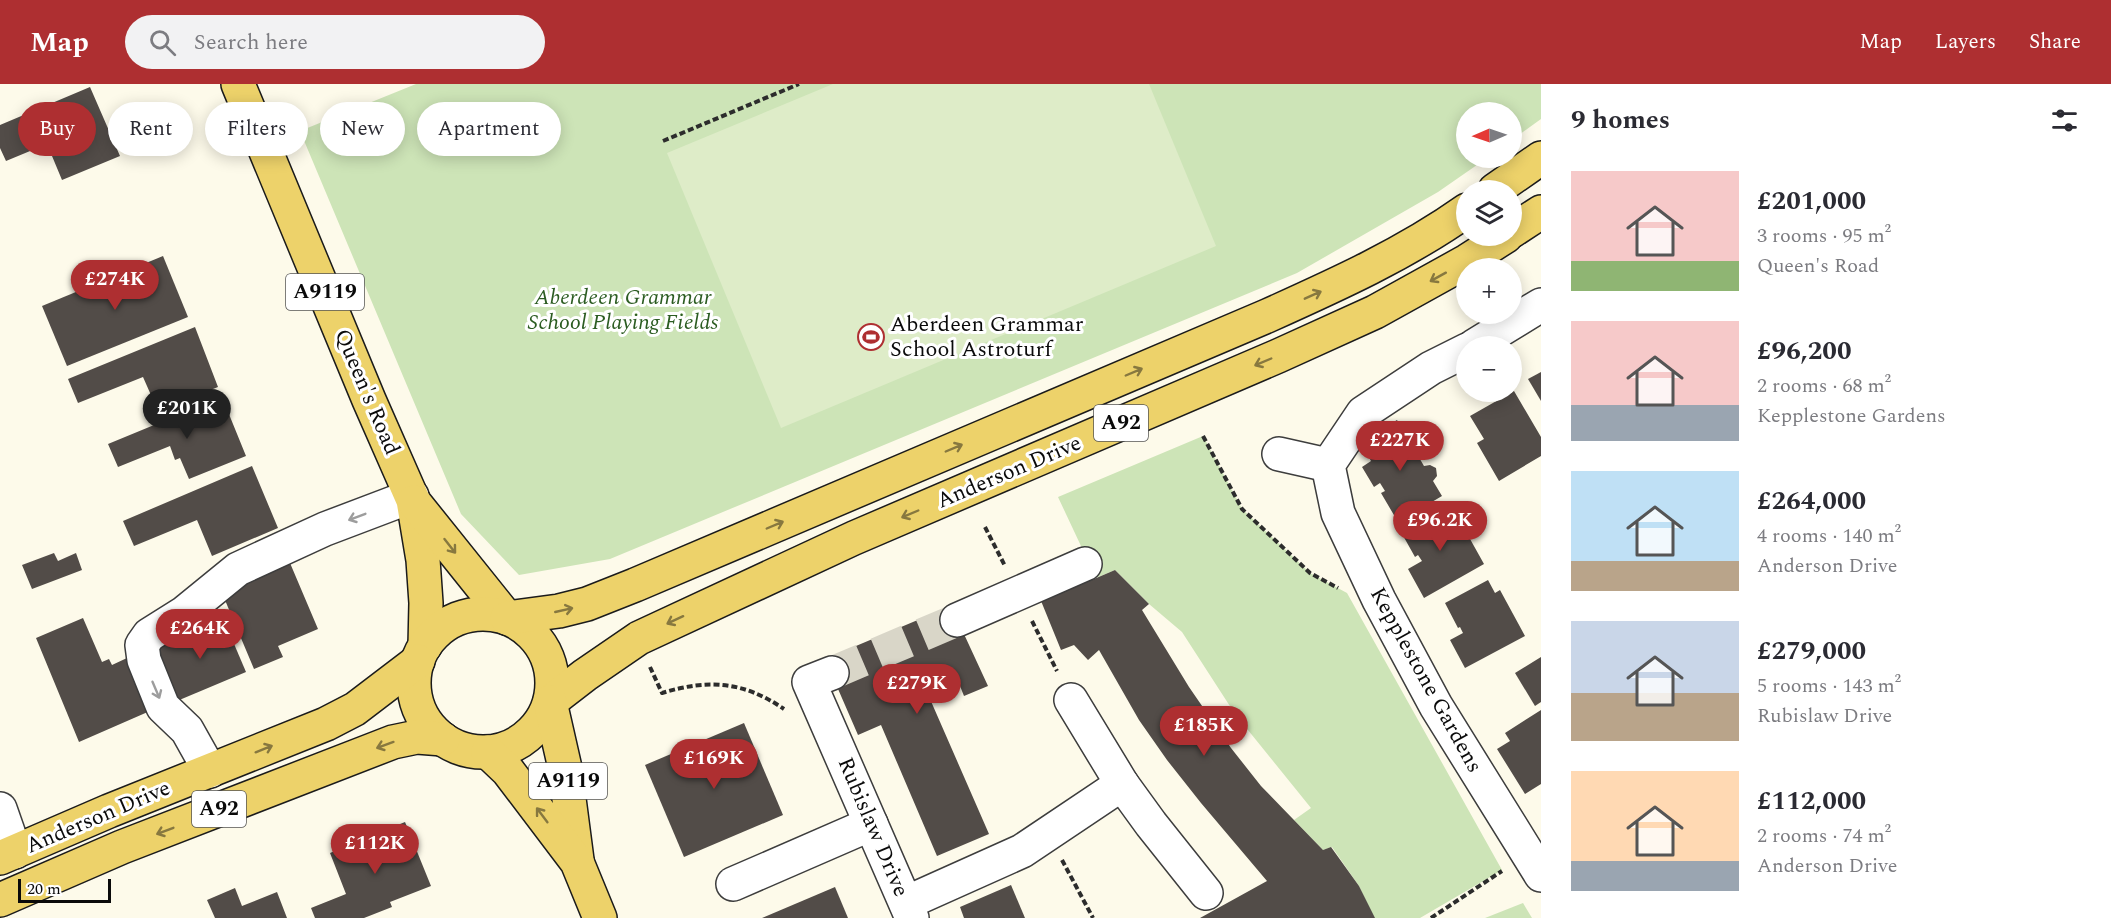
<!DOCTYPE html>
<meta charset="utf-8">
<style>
:root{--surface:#fff;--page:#f2f2f3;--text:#2b2b33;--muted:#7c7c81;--accent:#ae2f31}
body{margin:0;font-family:Spectral,serif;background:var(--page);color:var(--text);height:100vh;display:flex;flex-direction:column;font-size:22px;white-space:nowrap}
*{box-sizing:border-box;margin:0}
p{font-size:20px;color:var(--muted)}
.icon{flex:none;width:33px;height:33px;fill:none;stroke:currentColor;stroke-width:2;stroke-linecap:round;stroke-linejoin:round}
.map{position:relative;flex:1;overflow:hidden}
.side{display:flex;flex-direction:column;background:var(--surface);width:570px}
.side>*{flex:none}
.banner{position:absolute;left:18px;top:18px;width:570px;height:54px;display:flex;gap:12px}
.needle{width:39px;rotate:268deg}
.controls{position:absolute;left:1456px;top:18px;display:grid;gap:12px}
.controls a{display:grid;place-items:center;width:66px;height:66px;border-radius:50%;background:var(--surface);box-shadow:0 3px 15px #0003;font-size:30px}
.scale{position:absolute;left:18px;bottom:15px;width:93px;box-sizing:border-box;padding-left:6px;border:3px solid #0a0a0a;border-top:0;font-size:16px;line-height:21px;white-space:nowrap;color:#0a0a0a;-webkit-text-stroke:4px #fff;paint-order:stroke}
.price{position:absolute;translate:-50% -51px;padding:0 14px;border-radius:21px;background:var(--accent);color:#fff;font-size:20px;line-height:39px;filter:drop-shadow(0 2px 3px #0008)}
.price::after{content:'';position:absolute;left:50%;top:36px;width:18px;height:14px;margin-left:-9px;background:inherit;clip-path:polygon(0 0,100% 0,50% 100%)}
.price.selected{background:#222;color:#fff}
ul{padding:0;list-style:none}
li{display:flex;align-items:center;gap:18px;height:150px;padding:0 30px}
li span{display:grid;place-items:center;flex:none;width:168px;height:120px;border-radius:0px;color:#555}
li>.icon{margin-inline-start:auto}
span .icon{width:72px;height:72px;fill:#fffc;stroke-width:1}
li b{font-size:26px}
h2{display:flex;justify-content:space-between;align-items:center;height:72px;padding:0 30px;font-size:26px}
.chip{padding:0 21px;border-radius:27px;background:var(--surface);box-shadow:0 3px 15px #0003;font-size:21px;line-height:54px}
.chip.selected{background:var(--accent);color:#fff}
header{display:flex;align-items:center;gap:36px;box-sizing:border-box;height:84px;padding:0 30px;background:var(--accent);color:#fff}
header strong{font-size:28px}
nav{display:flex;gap:33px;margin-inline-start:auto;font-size:21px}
.search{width:420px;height:54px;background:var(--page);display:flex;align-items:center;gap:15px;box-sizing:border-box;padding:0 21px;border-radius:33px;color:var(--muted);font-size:22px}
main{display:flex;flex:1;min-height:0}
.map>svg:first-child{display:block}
.green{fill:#cde4b7}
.pitch{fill:#deecc8}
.building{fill:#524c48}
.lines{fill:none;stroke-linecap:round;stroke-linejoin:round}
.minor-tunnel{stroke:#d9d6c8;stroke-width:33;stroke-dasharray:33 16;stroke-linecap:butt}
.minor-casing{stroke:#3d3d3d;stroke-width:36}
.major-casing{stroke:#1b1b1b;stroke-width:36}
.path{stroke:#2c2c2c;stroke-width:4;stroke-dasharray:6 3;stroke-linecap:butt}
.minor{stroke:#fff;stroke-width:33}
.major{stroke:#edd26a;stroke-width:33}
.oneway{stroke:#87783f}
.oneway2{stroke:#9d9d9d}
.labels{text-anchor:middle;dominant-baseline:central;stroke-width:6;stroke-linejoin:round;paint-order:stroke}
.shield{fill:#fff;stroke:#545454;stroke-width:1.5}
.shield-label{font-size:21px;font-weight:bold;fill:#0a0a0a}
.park-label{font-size:22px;font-style:italic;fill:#2b5c21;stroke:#fff}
.poi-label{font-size:22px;fill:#0a0a0a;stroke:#fff;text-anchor:start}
.street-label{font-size:22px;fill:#0a0a0a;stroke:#fff}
</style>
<header>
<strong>Map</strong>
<div class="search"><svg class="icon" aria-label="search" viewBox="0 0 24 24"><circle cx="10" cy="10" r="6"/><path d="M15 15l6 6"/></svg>Search here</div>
<nav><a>Map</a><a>Layers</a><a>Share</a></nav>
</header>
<main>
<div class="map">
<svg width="1541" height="834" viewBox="0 0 1541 834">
<rect width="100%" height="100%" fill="#fdfaea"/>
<g class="green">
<path d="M416,0H1541V35L1512,56V28H1467V74H1487L1438,108L1297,189L610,475L519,491L461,430L300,47Z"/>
<path d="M1203,352L1242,425L1310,489L1347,509L1502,786L1420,834H1374L1359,802L1332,763L1323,766L1294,736L1311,724L1235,630L1182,548L1149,520L1115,486L1096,494L1058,413Z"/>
<path d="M1523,819L1532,834H1485Z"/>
</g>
<path class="pitch" d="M833,0H1149L1216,162L781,344L667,69Z"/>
<g class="building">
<path d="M90,3L120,72L62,96L47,60L6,77L0,64V41Z"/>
<path d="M163,172L188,233L67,282L42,222Z"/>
<path d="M195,243L218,303L158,327L143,293L78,319L68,295Z"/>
<path d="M1541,288V317L1528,295Z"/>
<path d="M1514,307L1541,353V372L1499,397L1477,359L1484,355L1470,332Z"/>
<path d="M222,313L246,372L189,395L180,374L175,376L170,362L118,383L108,360Z"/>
<path d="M1397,336L1424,382L1430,381L1436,384L1437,392L1433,397L1442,412L1398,438L1381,409L1385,407L1380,399L1374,403L1362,383L1371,377L1364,364L1377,357L1373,350Z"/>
<path d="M252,382L278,444L212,472L197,436L134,462L123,437Z"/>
<path d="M1447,423L1455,440L1460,437L1484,480L1424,514L1408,485L1422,477L1418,471L1415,473L1401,448Z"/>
<path d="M54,469L58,477L76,469L82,486L32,505L22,481Z"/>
<path d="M290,479L318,545L278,562L283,573L254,585L222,509Z"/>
<path d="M1115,486L1149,520L1142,526L1189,603L1231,664L1261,702L1323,766L1331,763L1359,802L1375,834H1200L1267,797L1201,719L1167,676L1139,636L1099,566L1088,576L1074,561L1061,566L1039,512L1077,496L1080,501Z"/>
<path d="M1488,496L1495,509L1500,506L1525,552L1465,584L1450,556L1463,549L1460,543L1458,544L1445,519Z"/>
<path d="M951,522L988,602L964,612L960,602L930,615L989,750L937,772L881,641L858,651L825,575Z"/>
<path d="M83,534L102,578L109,575L112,581L127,574L150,627L79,658L36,554Z"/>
<path d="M223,534L246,588L177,617L155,564Z"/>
<path d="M1541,573V618L1535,622L1515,589Z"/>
<path d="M1541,626V700L1525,710L1497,665L1510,657L1505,649Z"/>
<path d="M744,639L783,731L684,773L645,681Z"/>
<path d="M405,738L431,802L390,818L392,823L364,834H315L311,824L346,810L330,769Z"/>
<path d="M1011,801L1025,834H964L960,823Z"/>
<path d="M835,803L848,834H762Z"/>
<path d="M235,804L242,822L277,808L287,834H215L207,816Z"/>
</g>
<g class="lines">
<path class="minor-tunnel" d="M832,589L957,536"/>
<defs>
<g id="minor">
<path d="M1474,262L1541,221"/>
<path d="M1467,266L1431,284L1363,329L1328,381L1338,429L1379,516L1436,622L1541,791"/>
<path d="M1279,370L1328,381"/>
<path d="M957,536L1085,480"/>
<path d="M832,589L809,598L912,834"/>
<path d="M1071,616L1122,700L1151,740L1206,809"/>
<path d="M210,687L187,646L163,623L144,576L142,561L149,551L184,529L238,485L325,445L412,412"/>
<path d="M0,725L15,768"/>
<path d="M733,800L871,740"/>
<path d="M906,819L1022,767L1122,700"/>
</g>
<g id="major">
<path d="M238,0L369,316L413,416L423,476L426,519L425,562"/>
<path d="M1495,106L1541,74"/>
<path d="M1512,147L1541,128"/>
<path d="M414,418L507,534"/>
<circle cx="483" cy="599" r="69"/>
<path d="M507,534L559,527L587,520L635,501L1267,232C1336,201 1405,170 1467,126"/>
<path d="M550,618L585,591L639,554L854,454L1278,272L1375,228L1467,177L1506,152"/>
<path d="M550,618L565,684L577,776"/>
<path d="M488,668L508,687L577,778L600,834"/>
<path d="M0,774L109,727L326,640L355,625L418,577"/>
<path d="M0,816L122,763L393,658L417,653L443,655"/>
</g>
</defs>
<use href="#minor" class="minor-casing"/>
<use href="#major" class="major-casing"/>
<g class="path">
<path d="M663,57L799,0"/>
<path d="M1203,352L1242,425L1310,489L1338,504"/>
<path d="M985,443L1005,482"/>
<path d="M1032,537L1057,587"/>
<path d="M650,583L662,609C708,595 743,597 784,625"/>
<path d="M1062,776L1093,834"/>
<path d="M1431,834L1502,787"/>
</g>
<use href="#minor" class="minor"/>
<use href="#major" class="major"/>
</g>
<defs><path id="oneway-shaft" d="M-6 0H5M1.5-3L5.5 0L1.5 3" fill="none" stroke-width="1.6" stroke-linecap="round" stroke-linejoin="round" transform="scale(1.5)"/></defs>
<g class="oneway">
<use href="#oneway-shaft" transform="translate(1438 193) rotate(151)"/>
<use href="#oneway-shaft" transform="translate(1313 211) rotate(-24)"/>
<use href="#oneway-shaft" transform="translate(1263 278) rotate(157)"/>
<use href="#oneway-shaft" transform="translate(1134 288) rotate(-23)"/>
<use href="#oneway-shaft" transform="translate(954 364) rotate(-23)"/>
<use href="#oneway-shaft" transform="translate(910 430) rotate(157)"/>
<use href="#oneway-shaft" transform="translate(775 441) rotate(-23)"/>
<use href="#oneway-shaft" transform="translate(450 462) rotate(52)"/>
<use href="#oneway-shaft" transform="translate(564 526) rotate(-13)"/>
<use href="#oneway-shaft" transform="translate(675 536) rotate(155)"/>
<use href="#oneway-shaft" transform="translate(385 661) rotate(160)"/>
<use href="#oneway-shaft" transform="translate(264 665) rotate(-22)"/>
<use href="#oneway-shaft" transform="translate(542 731) rotate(-127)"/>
<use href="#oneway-shaft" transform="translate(165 747) rotate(159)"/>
</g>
<g class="oneway2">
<use href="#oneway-shaft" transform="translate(357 433) rotate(159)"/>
<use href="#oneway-shaft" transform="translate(156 606) rotate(67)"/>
</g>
<defs>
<symbol id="stadium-ring" viewBox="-11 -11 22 22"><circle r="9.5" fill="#fff" stroke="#ae2f31" stroke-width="1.5"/><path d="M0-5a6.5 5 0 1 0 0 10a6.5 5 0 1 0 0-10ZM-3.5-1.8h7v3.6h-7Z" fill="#ae2f31"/></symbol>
</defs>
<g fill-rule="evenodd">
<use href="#stadium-ring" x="856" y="238" width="30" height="30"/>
</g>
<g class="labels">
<g class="shield">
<rect x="286" y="190" width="78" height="36" rx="4.5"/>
<rect x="1094" y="321" width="54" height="36" rx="4.5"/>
<rect x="529" y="679" width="78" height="36" rx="4.5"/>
<rect x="192" y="707" width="54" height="36" rx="4.5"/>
</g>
<g class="shield-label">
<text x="325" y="208">A9119</text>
<text x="1121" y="339">A92</text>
<text x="568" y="697">A9119</text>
<text x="219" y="725">A92</text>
</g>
<g class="park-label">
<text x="623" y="213">Aberdeen Grammar<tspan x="623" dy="25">School Playing Fields</tspan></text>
</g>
<g class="poi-label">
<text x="890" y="240">Aberdeen Grammar<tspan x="890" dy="25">School Astroturf</tspan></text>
</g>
<g class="street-label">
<text transform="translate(367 308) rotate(67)">Queen's Road</text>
<text transform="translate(1009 388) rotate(-23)">Anderson Drive</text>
<text transform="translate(1426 596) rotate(61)">Kepplestone Gardens</text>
<text transform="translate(98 733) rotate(-23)">Anderson Drive</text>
<text transform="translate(873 743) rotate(67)">Rubislaw Drive</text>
</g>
</g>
</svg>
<div class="controls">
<a><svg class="needle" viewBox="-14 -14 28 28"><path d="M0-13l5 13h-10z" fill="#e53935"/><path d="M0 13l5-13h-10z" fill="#7c7c81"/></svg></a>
<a><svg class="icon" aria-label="layers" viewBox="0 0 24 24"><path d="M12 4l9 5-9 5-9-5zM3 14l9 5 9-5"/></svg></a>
<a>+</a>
<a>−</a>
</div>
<div class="scale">20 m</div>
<b class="price" style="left:115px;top:227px">£274K</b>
<b class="price selected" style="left:187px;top:356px">£201K</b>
<b class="price" style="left:1400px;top:388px">£227K</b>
<b class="price" style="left:1440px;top:468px">£96.2K</b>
<b class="price" style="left:200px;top:576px">£264K</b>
<b class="price" style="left:917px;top:631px">£279K</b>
<b class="price" style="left:1204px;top:673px">£185K</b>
<b class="price" style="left:714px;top:706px">£169K</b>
<b class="price" style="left:375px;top:791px">£112K</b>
<div class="banner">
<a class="chip selected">Buy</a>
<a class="chip">Rent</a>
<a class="chip">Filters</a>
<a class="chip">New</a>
<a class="chip">Apartment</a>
</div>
</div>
<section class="side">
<h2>9 homes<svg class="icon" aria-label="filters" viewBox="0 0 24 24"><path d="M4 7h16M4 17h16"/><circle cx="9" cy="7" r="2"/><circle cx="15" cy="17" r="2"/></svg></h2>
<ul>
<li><span style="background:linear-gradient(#f6c9c9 75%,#8fb573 0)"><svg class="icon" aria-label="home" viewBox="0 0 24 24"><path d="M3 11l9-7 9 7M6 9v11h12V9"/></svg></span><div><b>£201,000</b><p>3 rooms · 95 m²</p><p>Queen's Road</p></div></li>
<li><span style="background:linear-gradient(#f6c9c9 70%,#9aa5b1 0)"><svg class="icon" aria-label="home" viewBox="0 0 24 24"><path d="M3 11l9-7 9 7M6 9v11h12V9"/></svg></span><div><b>£96,200</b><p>2 rooms · 68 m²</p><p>Kepplestone Gardens</p></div></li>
<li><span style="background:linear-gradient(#bfe0f5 75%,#b9a48a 0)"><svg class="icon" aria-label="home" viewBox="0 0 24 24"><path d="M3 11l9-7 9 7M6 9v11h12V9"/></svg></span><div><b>£264,000</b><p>4 rooms · 140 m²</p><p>Anderson Drive</p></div></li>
<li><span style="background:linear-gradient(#c9d6e8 60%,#b9a48a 0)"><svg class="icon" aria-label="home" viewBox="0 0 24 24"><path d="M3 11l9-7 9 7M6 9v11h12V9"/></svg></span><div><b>£279,000</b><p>5 rooms · 143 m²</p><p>Rubislaw Drive</p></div></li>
<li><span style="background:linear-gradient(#ffd9b3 75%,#9aa5b1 0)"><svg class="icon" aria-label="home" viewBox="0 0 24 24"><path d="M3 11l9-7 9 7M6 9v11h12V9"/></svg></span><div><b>£112,000</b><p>2 rooms · 74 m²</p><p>Anderson Drive</p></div></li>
</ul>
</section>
</main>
